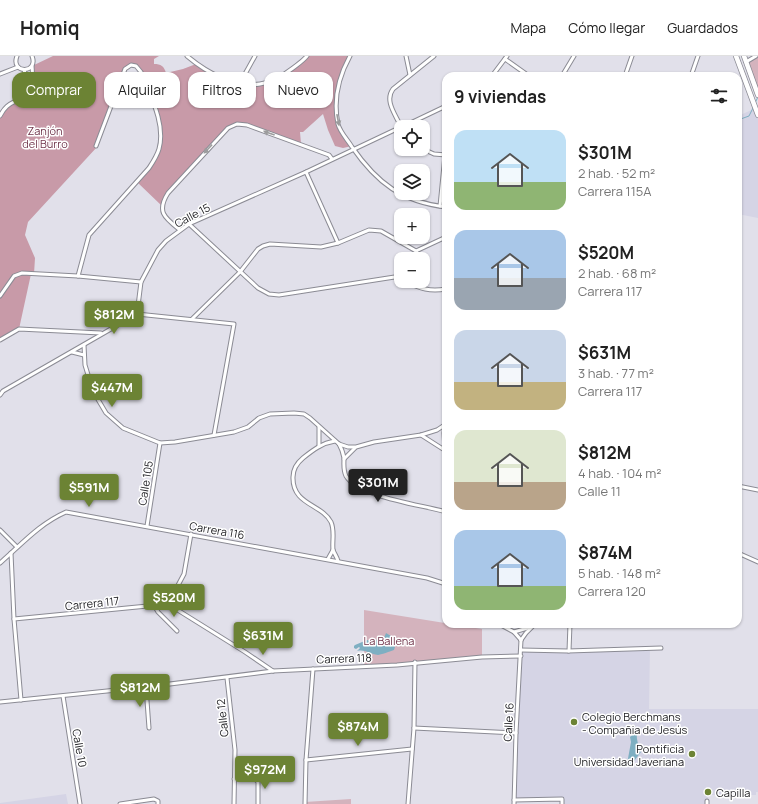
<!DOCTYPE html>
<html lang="es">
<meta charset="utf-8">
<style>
:root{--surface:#fff;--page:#f6f6f6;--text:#222;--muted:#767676;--line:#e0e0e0;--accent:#6c8334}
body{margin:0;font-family:Manrope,sans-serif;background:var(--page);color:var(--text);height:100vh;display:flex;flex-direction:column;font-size:15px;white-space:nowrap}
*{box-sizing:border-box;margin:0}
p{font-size:13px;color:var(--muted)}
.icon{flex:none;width:22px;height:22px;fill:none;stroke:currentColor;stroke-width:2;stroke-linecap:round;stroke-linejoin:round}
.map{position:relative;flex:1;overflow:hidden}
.panel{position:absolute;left:442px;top:16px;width:300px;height:556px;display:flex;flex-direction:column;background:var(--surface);border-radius:12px;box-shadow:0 1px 3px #0004}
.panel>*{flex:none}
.banner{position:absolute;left:12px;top:16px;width:370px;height:36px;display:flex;gap:8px}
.tools{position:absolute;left:394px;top:64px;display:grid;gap:8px}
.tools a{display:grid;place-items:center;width:36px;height:36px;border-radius:8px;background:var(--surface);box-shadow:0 1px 3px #0004;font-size:20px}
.price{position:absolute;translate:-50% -34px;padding:0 9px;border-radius:4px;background:var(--accent);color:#fff;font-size:13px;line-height:26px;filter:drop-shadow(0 1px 2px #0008)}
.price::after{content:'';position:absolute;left:50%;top:24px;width:12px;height:9px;margin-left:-6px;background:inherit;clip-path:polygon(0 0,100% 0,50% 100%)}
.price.current{background:#222;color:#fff}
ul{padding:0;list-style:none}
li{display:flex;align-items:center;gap:12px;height:100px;padding:0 12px}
li span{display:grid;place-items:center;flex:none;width:112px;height:80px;border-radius:12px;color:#555}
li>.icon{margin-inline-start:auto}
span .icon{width:48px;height:48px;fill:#fffc;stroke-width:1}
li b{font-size:17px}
h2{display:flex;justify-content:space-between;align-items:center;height:48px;padding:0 12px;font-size:17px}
.tag{padding:0 14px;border-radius:12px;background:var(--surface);box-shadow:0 1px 3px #0004;font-size:14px;line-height:36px}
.tag.current{background:var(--accent);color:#fff}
header{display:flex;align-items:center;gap:24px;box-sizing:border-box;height:56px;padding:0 20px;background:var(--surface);border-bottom:1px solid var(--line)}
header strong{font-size:19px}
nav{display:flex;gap:22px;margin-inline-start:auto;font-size:14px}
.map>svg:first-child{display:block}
.built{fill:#d5d4e5}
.green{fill:#d4b3bd}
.forest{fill:#c89aa8}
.water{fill:#7eafc2}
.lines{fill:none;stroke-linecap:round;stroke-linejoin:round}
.stream{stroke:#7eafc2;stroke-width:1}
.minor-casing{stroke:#8b8b94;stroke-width:5}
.secondary-casing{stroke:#8b8b94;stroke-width:6}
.minor{stroke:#fff;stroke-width:3}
.secondary{stroke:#fff;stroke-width:4.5}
.oneway{fill:#9c9c9d}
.poi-dot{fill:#6c8334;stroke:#fff;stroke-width:1.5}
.labels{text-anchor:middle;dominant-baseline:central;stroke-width:3;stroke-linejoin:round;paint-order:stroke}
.park-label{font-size:11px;fill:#71364c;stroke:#fff}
.street-label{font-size:11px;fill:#222226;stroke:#fff}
.poi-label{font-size:11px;fill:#222226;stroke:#fff;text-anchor:start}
</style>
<header>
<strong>Homiq</strong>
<nav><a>Mapa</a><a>Cómo llegar</a><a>Guardados</a></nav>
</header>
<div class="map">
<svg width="758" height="748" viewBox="0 0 758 748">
<rect width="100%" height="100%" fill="#e1e0ea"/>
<g class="built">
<path d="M756,52L758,59V162L738,158V60Z"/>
<path d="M650,592L649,653H758V736H756V739H711L708,741L707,748H562V743L514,744L521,594L568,595Z"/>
<path d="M66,738L68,748H0V747Z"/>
</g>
<g class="green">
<path d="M756,0H758V39L746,6Z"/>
<path d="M364,554L482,573V601L364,611Z"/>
<path d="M351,743V748H305V746Z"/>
</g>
<path class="forest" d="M53,0H159L154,3V8C161,8 164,10 166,17L183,13L196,8C220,22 251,36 277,22C287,17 298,4 307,0C312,0 342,0 350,0L337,34L338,67L352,90L343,92L335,90L328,74L323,58L303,76H300L301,88L247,69L237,68L228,72L168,137L162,150L137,126C164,96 164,86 153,48C164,41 162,31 164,20L156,26L148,25L144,17L141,16L136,10L131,9L125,13L96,90L97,91L28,166L25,179L35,202L34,218H31L19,273L0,284V60C9,45 26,45 31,26C33,22 32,15 32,10Z"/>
<g class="water">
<path d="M386,577L391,580L395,591L394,594C391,595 380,599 378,599C370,598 365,593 357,595L360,592L359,591L356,593L354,592V590L355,589L367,584L372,585L384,582Z"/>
<path d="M633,678L637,679C636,684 639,687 638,693L641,696L631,709L627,708L631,686L630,681Z"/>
</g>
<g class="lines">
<g class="stream">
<path d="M755,47L758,41"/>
<path d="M738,64L749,60L753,52"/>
</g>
<defs>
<g id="minor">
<path d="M17,0C10,18 39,18 32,0"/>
<path d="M187,0C206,16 234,32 260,28C272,26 284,19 293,12C298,8 303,5 307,0"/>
<path d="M350,0C339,20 333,44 338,68C340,76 347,83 352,91C377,127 402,146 446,151"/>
<path d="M406,0L410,19"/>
<path d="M505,3L529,20"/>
<path d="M746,6L756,0"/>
<path d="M24,14L30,31"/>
<path d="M0,18L18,11"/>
<path d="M492,20L507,0"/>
<path d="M562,20L574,0"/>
<path d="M625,20L632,0"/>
<path d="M691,20L698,0"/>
<path d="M240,27L255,0"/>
<path d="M0,60C7,46 13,48 24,40C33,34 33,20 32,10"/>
<path d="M401,71C396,59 384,45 393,33L434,0"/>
<path d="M402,71L446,50"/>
<path d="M423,93L434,98L446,99"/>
<path d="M306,116L338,187"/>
<path d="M440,150L445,99"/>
<path d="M189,168L258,232L269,238L279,239L401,220"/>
<path d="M180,174C165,162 156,156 168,137L228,72L237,68L247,69L329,99L332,103"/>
<path d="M416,195L446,181"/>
<path d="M78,220L89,179L149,112C153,106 157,100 159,93C166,68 150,39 141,16L136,10L131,9L125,13L96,90"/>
<path d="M396,221L401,224"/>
<path d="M403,225C420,232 428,236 446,233"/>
<path d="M0,240L14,220L22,217L78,220L141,226"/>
<path d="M137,258L141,226L158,194L166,185L189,168L306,116L401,71"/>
<path d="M137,258L234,268L214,379"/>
<path d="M192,263L240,216L258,193L263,190L270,188L321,191L338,187L369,174L381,175L416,195L420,203"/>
<path d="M0,284L19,273L101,277"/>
<path d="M84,289L85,309L93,335L106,357L123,372L160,387L175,386L234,376L248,371L259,362L270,358L294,357L304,358L310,362L339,388L348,391H356L374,386L421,379L437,374L446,368"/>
<path d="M72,296L84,299"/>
<path d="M0,339L3,335L137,258"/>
<path d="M421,379L446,395"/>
<path d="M335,385C322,387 313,394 303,402C297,407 293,413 293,421C292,449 322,448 331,466C335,475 332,484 333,494C334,497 337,501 338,505"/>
<path d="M339,388C342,393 343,397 344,402C344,408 343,414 346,420C358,441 423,449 446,456"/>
<path d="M319,390V371"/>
<path d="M445,394L444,377L445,369"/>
<path d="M344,403L355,392"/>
<path d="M738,430L758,434"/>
<path d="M147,470L160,387"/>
<path d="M0,474L17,491"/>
<path d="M11,497L14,563L21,644"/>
<path d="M738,497L758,506"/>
<path d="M328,503L333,494"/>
<path d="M0,507C22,488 39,468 66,456L427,522L446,528"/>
<path d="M168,548L184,518L191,478"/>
<path d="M154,549L158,556L177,575"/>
<path d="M14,563L168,548L245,596L273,615"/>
<path d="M499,568L514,576L521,584"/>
<path d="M514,576L531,571"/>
<path d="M521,584L526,577L535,568"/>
<path d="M521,594L568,595L661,592"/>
<path d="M569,595L570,568"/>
<path d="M227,622L235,694L234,748"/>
<path d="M146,631L149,672"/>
<path d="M63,640L80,748"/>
<path d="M0,646L146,631L273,615L397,609L482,601L521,600"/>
<path d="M414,672L516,677"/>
<path d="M306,704L412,693"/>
<path d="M234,723L254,722L258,726V748"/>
<path d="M514,744L562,743V748"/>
<path d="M120,748L154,743L158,745V748"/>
<path d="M305,748L306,704L313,613"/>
<path d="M408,748L414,672L415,606"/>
<path d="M514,748L516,677L521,584"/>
<path d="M707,748V745"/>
</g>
<g id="secondary">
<path d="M736,0L758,59"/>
<path d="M744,0L758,39"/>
</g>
</defs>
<use href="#minor" class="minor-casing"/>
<use href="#secondary" class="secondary-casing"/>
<use href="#minor" class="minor"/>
<use href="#secondary" class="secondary"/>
</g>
<defs><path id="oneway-solid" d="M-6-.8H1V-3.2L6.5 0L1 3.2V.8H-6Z"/></defs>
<g class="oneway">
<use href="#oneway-solid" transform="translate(338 64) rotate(79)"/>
<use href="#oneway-solid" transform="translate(269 77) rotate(-160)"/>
<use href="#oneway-solid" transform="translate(208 93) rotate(133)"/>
</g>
<g class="poi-dot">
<circle cx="574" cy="666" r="4"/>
<circle cx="692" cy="698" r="4"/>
<circle cx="708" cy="736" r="4"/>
</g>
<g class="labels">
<g class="park-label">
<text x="45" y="74">Zanjón<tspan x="45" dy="13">del Burro</tspan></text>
<text x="389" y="584">La Ballena</text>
</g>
<g class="street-label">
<text transform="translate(192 159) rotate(-28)">Calle 15</text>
<text transform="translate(145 427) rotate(-81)">Calle 105</text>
<text transform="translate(217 474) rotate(10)">Carrera 116</text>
<text transform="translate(92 547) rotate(-6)">Carrera 117</text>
<text transform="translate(344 602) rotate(-2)">Carrera 118</text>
<text transform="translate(222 662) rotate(-96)">Calle 12</text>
<text transform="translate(508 666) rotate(-87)">Calle 16</text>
<text transform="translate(80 692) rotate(80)">Calle 10</text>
</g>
<g class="poi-label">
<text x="582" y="660">Colegio Berchmans<tspan x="582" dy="13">- Compañia de Jesús</tspan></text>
<text x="684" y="692" text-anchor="end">Pontificia<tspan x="684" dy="13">Universidad Javeriana</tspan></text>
<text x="716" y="736">Capilla</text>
</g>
</g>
</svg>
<div class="tools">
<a><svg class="icon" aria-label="locate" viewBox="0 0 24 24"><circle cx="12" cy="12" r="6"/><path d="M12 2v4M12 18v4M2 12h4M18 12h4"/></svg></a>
<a><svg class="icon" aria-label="layers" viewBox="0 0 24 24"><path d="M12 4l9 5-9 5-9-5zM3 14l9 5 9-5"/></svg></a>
<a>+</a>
<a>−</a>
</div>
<b class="price" style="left:114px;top:279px">$812M</b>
<b class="price" style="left:112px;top:352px">$447M</b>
<b class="price current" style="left:378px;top:447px">$301M</b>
<b class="price" style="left:89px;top:452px">$591M</b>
<b class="price" style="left:174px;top:562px">$520M</b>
<b class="price" style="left:263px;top:600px">$631M</b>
<b class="price" style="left:140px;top:652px">$812M</b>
<b class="price" style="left:358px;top:691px">$874M</b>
<b class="price" style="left:265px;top:734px">$972M</b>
<div class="banner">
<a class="tag current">Comprar</a>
<a class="tag">Alquilar</a>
<a class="tag">Filtros</a>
<a class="tag">Nuevo</a>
</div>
<section class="panel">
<h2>9 viviendas<svg class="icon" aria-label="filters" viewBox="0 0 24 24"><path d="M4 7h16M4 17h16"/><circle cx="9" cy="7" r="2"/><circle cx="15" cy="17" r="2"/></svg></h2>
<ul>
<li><span style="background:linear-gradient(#bfe0f5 65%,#8fb573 0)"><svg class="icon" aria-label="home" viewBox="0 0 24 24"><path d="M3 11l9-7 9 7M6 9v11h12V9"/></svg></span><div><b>$301M</b><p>2 hab. · 52 m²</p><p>Carrera 115A</p></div></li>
<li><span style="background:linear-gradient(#a9c7e8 60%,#9aa5b1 0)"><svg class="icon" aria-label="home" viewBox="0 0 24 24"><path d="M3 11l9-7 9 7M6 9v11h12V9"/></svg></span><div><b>$520M</b><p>2 hab. · 68 m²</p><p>Carrera 117</p></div></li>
<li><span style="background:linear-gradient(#c9d6e8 65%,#c2b280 0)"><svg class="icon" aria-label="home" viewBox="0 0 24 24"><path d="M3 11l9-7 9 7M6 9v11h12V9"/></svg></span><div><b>$631M</b><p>3 hab. · 77 m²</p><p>Carrera 117</p></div></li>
<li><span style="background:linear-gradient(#dfe7d0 65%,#b9a48a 0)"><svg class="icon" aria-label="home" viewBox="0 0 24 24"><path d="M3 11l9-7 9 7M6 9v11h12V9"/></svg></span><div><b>$812M</b><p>4 hab. · 104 m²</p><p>Calle 11</p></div></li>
<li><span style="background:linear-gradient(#a9c7e8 70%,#8fb573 0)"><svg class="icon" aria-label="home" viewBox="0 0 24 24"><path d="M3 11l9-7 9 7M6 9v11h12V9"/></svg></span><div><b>$874M</b><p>5 hab. · 148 m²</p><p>Carrera 120</p></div></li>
</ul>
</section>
</div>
